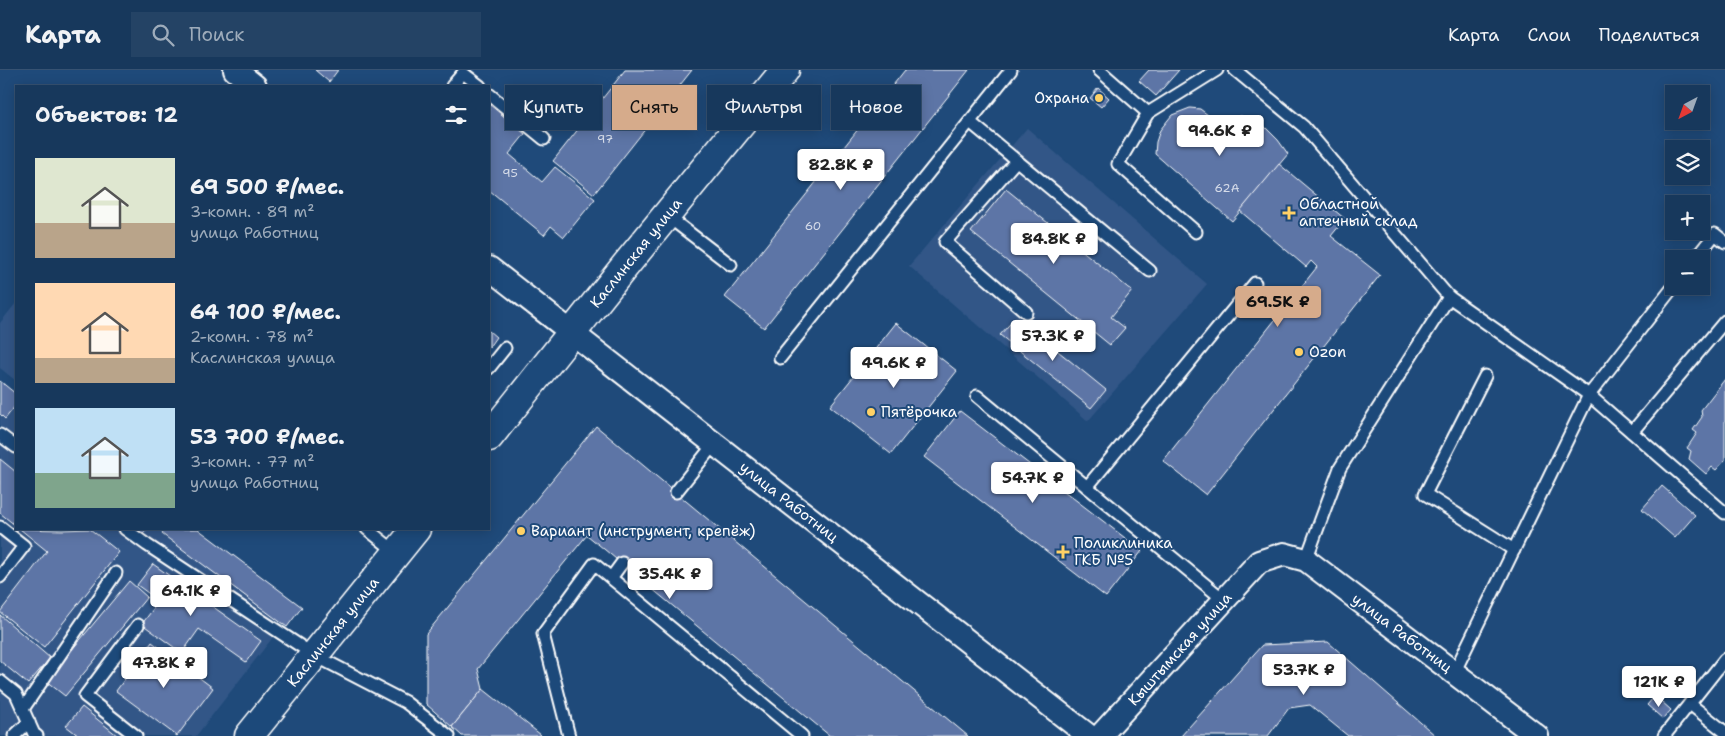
<!DOCTYPE html>
<html lang="ru">
<meta charset="utf-8">
<style>
:root{--surface:#17385c;--page:#244365;--text:#f1f3f6;--muted:#9eacbb;--line:#365272;--accent:#d6ab8b}
body{margin:0;font-family:"Shantell Sans",sans-serif;background:var(--page);color:var(--text);height:100vh;display:flex;flex-direction:column;font-size:19px;white-space:nowrap}
*{box-sizing:border-box;margin:0}
p{font-size:16px;color:var(--muted)}
.icon{flex:none;width:28px;height:28px;fill:none;stroke:currentColor;stroke-width:2;stroke-linecap:round;stroke-linejoin:round}
.map{position:relative;flex:1;overflow:hidden}
.side{position:absolute;left:15px;top:15px;width:475px;height:445px;display:flex;flex-direction:column;background:var(--surface);border-radius:0px;box-shadow:0 2px 12px #0003,0 0 0 1px var(--line)}
.side>*{flex:none}
.top-card{position:absolute;left:505px;top:15px;width:475px;height:45px;display:flex;gap:10px}
.needle{width:32px;rotate:221deg}
.buttons{position:absolute;left:1665px;top:15px;display:grid;gap:10px}
.buttons a{display:grid;place-items:center;width:45px;height:45px;border-radius:0px;background:var(--surface);box-shadow:0 2px 12px #0003,0 0 0 1px var(--line);font-size:25px}
.price{position:absolute;translate:-50% -42px;padding:0 11px;border-radius:5px;background:#fff;color:#222;font-size:16px;line-height:32px;filter:drop-shadow(0 1px 2px #0008)}
.price::after{content:'';position:absolute;left:50%;top:30px;width:15px;height:11px;margin-left:-8px;background:inherit;clip-path:polygon(0 0,100% 0,50% 100%)}
.price.active{background:var(--accent);color:#111}
ul{padding:0;list-style:none}
li{display:flex;align-items:center;gap:15px;height:125px;padding:0 20px}
li span{display:grid;place-items:center;flex:none;width:140px;height:100px;border-radius:0px;color:#555}
li>.icon{margin-inline-start:auto}
span .icon{width:60px;height:60px;fill:#fffc;stroke-width:1}
li b{font-size:21px}
h2{display:flex;justify-content:space-between;align-items:center;height:60px;padding:0 20px;font-size:21px}
.pill{padding:0 18px;border-radius:0px;background:var(--surface);box-shadow:0 2px 12px #0003,0 0 0 1px var(--line);font-size:18px;line-height:45px}
.pill.active{background:var(--accent);color:#111}
header{display:flex;align-items:center;gap:30px;box-sizing:border-box;height:70px;padding:0 25px;background:var(--surface);border-bottom:1px solid var(--line)}
header strong{font-size:24px}
nav{display:flex;gap:28px;margin-inline-start:auto;font-size:18px}
.search{width:350px;height:45px;background:var(--page);display:flex;align-items:center;gap:12px;box-sizing:border-box;padding:0 18px;border-radius:0px;color:var(--muted);font-size:19px}
.map>svg:first-child{display:block}
.built{fill:#325787}
.building{fill:#5d75a6;stroke:#fff}
.lines{fill:none;stroke-linecap:round;stroke-linejoin:round}
.service-casing{stroke:#fff;stroke-width:15}
.minor-casing{stroke:#fff;stroke-width:26}
.secondary-casing{stroke:#fff;stroke-width:31}
.service{stroke:#1f4a7a;stroke-width:11}
.minor{stroke:#1f4a7a;stroke-width:22}
.secondary{stroke:#1f4a7a;stroke-width:28}
.poi-dot{fill:#ffd166;stroke:#1f4a7a;stroke-width:2}
.labels{text-anchor:middle;dominant-baseline:central;stroke-width:4;stroke-linejoin:round;paint-order:stroke}
.number-label{font-size:12px;fill:#d6dce9}
.poi-label{font-size:15px;fill:#fff;stroke:#1f4a7a;text-anchor:start}
.street-label{font-size:15px;fill:#fff;stroke:#1f4a7a}
</style>
<header>
<strong>Карта</strong>
<div class="search"><svg class="icon" aria-label="search" viewBox="0 0 24 24"><circle cx="10" cy="10" r="6"/><path d="M15 15l6 6"/></svg>Поиск</div>
<nav><a>Карта</a><a>Слои</a><a>Поделиться</a></nav>
</header>
<div class="map">
<svg width="1725" height="666" viewBox="0 0 1725 666">
<rect width="100%" height="100%" fill="#1f4a7a"/>
<filter id="ink" filterUnits="userSpaceOnUse"><feTurbulence type="fractalNoise" baseFrequency=".02" numOctaves="2"/><feDisplacementMap in="SourceGraphic" scale="10" xChannelSelector="R" yChannelSelector="G"/><feConvolveMatrix kernelMatrix="1 2 1 2 8 2 1 2 1" color-interpolation-filters="sRGB"/></filter>
<g filter="url(#ink)">
<g class="built">
<path d="M1027,58L1207,214L1088,351L909,196Z"/>
<path d="M16,233V311L0,298V253Z"/>
<path d="M0,318L16,331V459H182L291,544L196,666H0Z"/>
</g>
<g class="building">
<path d="M315,0H338L329,12Z"/>
<path d="M625,0H692L594,124L553,91Z"/>
<path d="M905,0H969L764,258L725,227Z"/>
<path d="M1149,0H1179L1156,26L1139,11Z"/>
<path d="M1098,18L1109,28L1101,37L1090,28Z"/>
<path d="M489,34L525,64L509,84L542,112L555,97L595,129L564,167L551,156L544,165L489,120Z"/>
<path d="M1190,38L1200,39L1225,58L1240,46L1252,48L1264,56L1278,70L1288,84L1232,151L1155,84L1156,72L1160,60L1172,45Z"/>
<path d="M1279,94L1345,149L1331,166L1380,205L1206,425L1163,391L1317,197L1311,191L1306,197L1240,141Z"/>
<path d="M1006,119L1132,221L1111,247L1125,258L1110,275L971,162Z"/>
<path d="M1016,247L1106,320L1091,338L1000,265Z"/>
<path d="M896,253L957,301L891,384L830,336Z"/>
<path d="M489,261L496,267L489,277Z"/>
<path d="M1725,309V390L1716,400L1712,397L1706,404L1689,389L1691,381L1687,378L1697,363L1693,360L1702,347L1701,340Z"/>
<path d="M0,311L16,324V335L5,349L0,344Z"/>
<path d="M960,341L1142,481L1106,527L924,387Z"/>
<path d="M596,356L968,666H830L587,465L478,599L483,619L452,657L426,634V564Z"/>
<path d="M0,389L16,402V456L0,443Z"/>
<path d="M1662,416L1695,445L1675,468L1642,439Z"/>
<path d="M20,459L62,460L90,459L119,482L44,577L0,542L47,481Z"/>
<path d="M137,459H147L143,464Z"/>
<path d="M166,459H198L302,537L287,557L162,464Z"/>
<path d="M153,494L261,571L246,592L199,559L182,583L142,554L159,531L137,515Z"/>
<path d="M129,511L147,527L65,626L46,611Z"/>
<path d="M0,545L50,588L28,614L0,591Z"/>
<path d="M152,572L213,618L177,666L116,621Z"/>
<path d="M1328,572L1436,666H1348L1310,635L1289,638L1268,666H1181L1262,575Z"/>
<path d="M483,619L541,665L540,666H462L452,657Z"/>
<path d="M1653,628L1659,633L1661,631L1671,640L1663,649L1647,635Z"/>
<path d="M82,637L118,666H79L66,656Z"/>
</g>
<g class="lines">
<defs>
<g id="service">
<path d="M1099,0L1148,43"/>
<path d="M1235,0L1304,57L1449,227"/>
<path d="M452,16L463,3L480,16"/>
<path d="M489,24L544,69"/>
<path d="M970,52L1150,201"/>
<path d="M1016,91L945,172L1026,242"/>
<path d="M666,145L731,195"/>
<path d="M1196,162L1118,94L1148,43L1217,0"/>
<path d="M1695,189L1715,164L1725,172"/>
<path d="M780,288L1011,0"/>
<path d="M489,298L505,278"/>
<path d="M1485,306L1425,424L1514,480"/>
<path d="M977,326L1224,530"/>
<path d="M1632,362L1725,251"/>
<path d="M0,365L16,377"/>
<path d="M1087,417L1255,213"/>
<path d="M676,422L714,374"/>
<path d="M0,457L24,476L0,507"/>
<path d="M125,459L147,475L314,585L405,632L449,666"/>
<path d="M367,459L397,483"/>
<path d="M1306,490L1340,398L1449,227L1589,325L1674,216"/>
<path d="M611,508L622,493"/>
<path d="M1454,603L1589,325L1725,443"/>
<path d="M0,611L16,624L34,664L37,666"/>
<path d="M1690,634L1725,662"/>
<path d="M23,639L116,503"/>
<path d="M14,666L29,652"/>
<path d="M136,666L85,626L138,555"/>
<path d="M569,666L543,564L594,494L802,666"/>
<path d="M1664,666L1725,589"/>
</g>
<g id="minor">
<path d="M235,0L255,16"/>
<path d="M489,198L1089,666"/>
<path d="M1100,666L1259,492L1284,484L1306,490L1537,666"/>
</g>
<g id="secondary">
<path d="M489,367L625,196L785,0"/>
<path d="M249,666L416,459"/>
</g>
</defs>
<use href="#service" class="service-casing"/>
<use href="#minor" class="minor-casing"/>
<use href="#secondary" class="secondary-casing"/>
<use href="#service" class="service"/>
<use href="#minor" class="minor"/>
<use href="#secondary" class="secondary"/>
</g>
</g>
<g class="poi-dot">
<circle cx="1099" cy="28" r="5"/>
<path d="M1286.5 135.5h5v5h5v5h-5v5h-5v-5h-5v-5h5z"/>
<circle cx="1299" cy="282" r="5"/>
<circle cx="871" cy="342" r="5"/>
<circle cx="521" cy="461" r="5"/>
<path d="M1060.5 474.5h5v5h5v5h-5v5h-5v-5h-5v-5h5z"/>
</g>
<g class="labels">
<g class="number-label">
<text x="605" y="69">97</text>
<text x="510" y="103">95</text>
<text x="1227" y="118">62А</text>
<text x="813" y="156">60</text>
</g>
<g class="poi-label">
<text x="1089" y="28" text-anchor="end">Охрана</text>
<text x="1299" y="134">Областной<tspan x="1299" dy="17">аптечный склад</tspan></text>
<text x="1309" y="282">Ozon</text>
<text x="881" y="342">Пятёрочка</text>
<text x="531" y="461">Вариант (инструмент, крепёж)</text>
<text x="1074" y="473">Поликлиника<tspan x="1074" dy="17">ГКБ №5</tspan></text>
</g>
<g class="street-label">
<text transform="translate(636 183) rotate(-51)">Каслинская улица</text>
<text transform="translate(789 432) rotate(38)">улица Работниц</text>
<text transform="translate(333 562) rotate(-51)">Каслинская улица</text>
<text transform="translate(1402 563) rotate(37)">улица Работниц</text>
<text transform="translate(1180 579) rotate(-48)">Кыштымская улица</text>
</g>
</g>
</svg>
<div class="buttons">
<a><svg class="needle" viewBox="-14 -14 28 28"><path d="M0-13l5 13h-10z" fill="#e53935"/><path d="M0 13l5-13h-10z" fill="#9eacbb"/></svg></a>
<a><svg class="icon" aria-label="layers" viewBox="0 0 24 24"><path d="M12 4l9 5-9 5-9-5zM3 14l9 5 9-5"/></svg></a>
<a>+</a>
<a>−</a>
</div>
<b class="price" style="left:1220px;top:87px">94.6K ₽</b>
<b class="price" style="left:841px;top:121px">82.8K ₽</b>
<b class="price" style="left:1054px;top:195px">84.8K ₽</b>
<b class="price active" style="left:1278px;top:258px">69.5K ₽</b>
<b class="price" style="left:1053px;top:292px">57.3K ₽</b>
<b class="price" style="left:894px;top:319px">49.6K ₽</b>
<b class="price" style="left:1033px;top:434px">54.7K ₽</b>
<b class="price" style="left:670px;top:530px">35.4K ₽</b>
<b class="price" style="left:191px;top:547px">64.1K ₽</b>
<b class="price" style="left:164px;top:619px">47.8K ₽</b>
<b class="price" style="left:1304px;top:626px">53.7K ₽</b>
<b class="price" style="left:1659px;top:638px">121K ₽</b>
<div class="top-card">
<a class="pill">Купить</a>
<a class="pill active">Снять</a>
<a class="pill">Фильтры</a>
<a class="pill">Новое</a>
</div>
<section class="side">
<h2>Объектов: 12<svg class="icon" aria-label="filters" viewBox="0 0 24 24"><path d="M4 7h16M4 17h16"/><circle cx="9" cy="7" r="2"/><circle cx="15" cy="17" r="2"/></svg></h2>
<ul>
<li><span style="background:linear-gradient(#dfe7d0 65%,#b9a48a 0)"><svg class="icon" aria-label="home" viewBox="0 0 24 24"><path d="M3 11l9-7 9 7M6 9v11h12V9"/></svg></span><div><b>69 500 ₽/мес.</b><p>3-комн. · 89 m²</p><p>улица Работниц</p></div></li>
<li><span style="background:linear-gradient(#ffd9b3 75%,#b9a48a 0)"><svg class="icon" aria-label="home" viewBox="0 0 24 24"><path d="M3 11l9-7 9 7M6 9v11h12V9"/></svg></span><div><b>64 100 ₽/мес.</b><p>2-комн. · 78 m²</p><p>Каслинская улица</p></div></li>
<li><span style="background:linear-gradient(#bfe0f5 65%,#7fa58c 0)"><svg class="icon" aria-label="home" viewBox="0 0 24 24"><path d="M3 11l9-7 9 7M6 9v11h12V9"/></svg></span><div><b>53 700 ₽/мес.</b><p>3-комн. · 77 m²</p><p>улица Работниц</p></div></li>
</ul>
</section>
</div>
